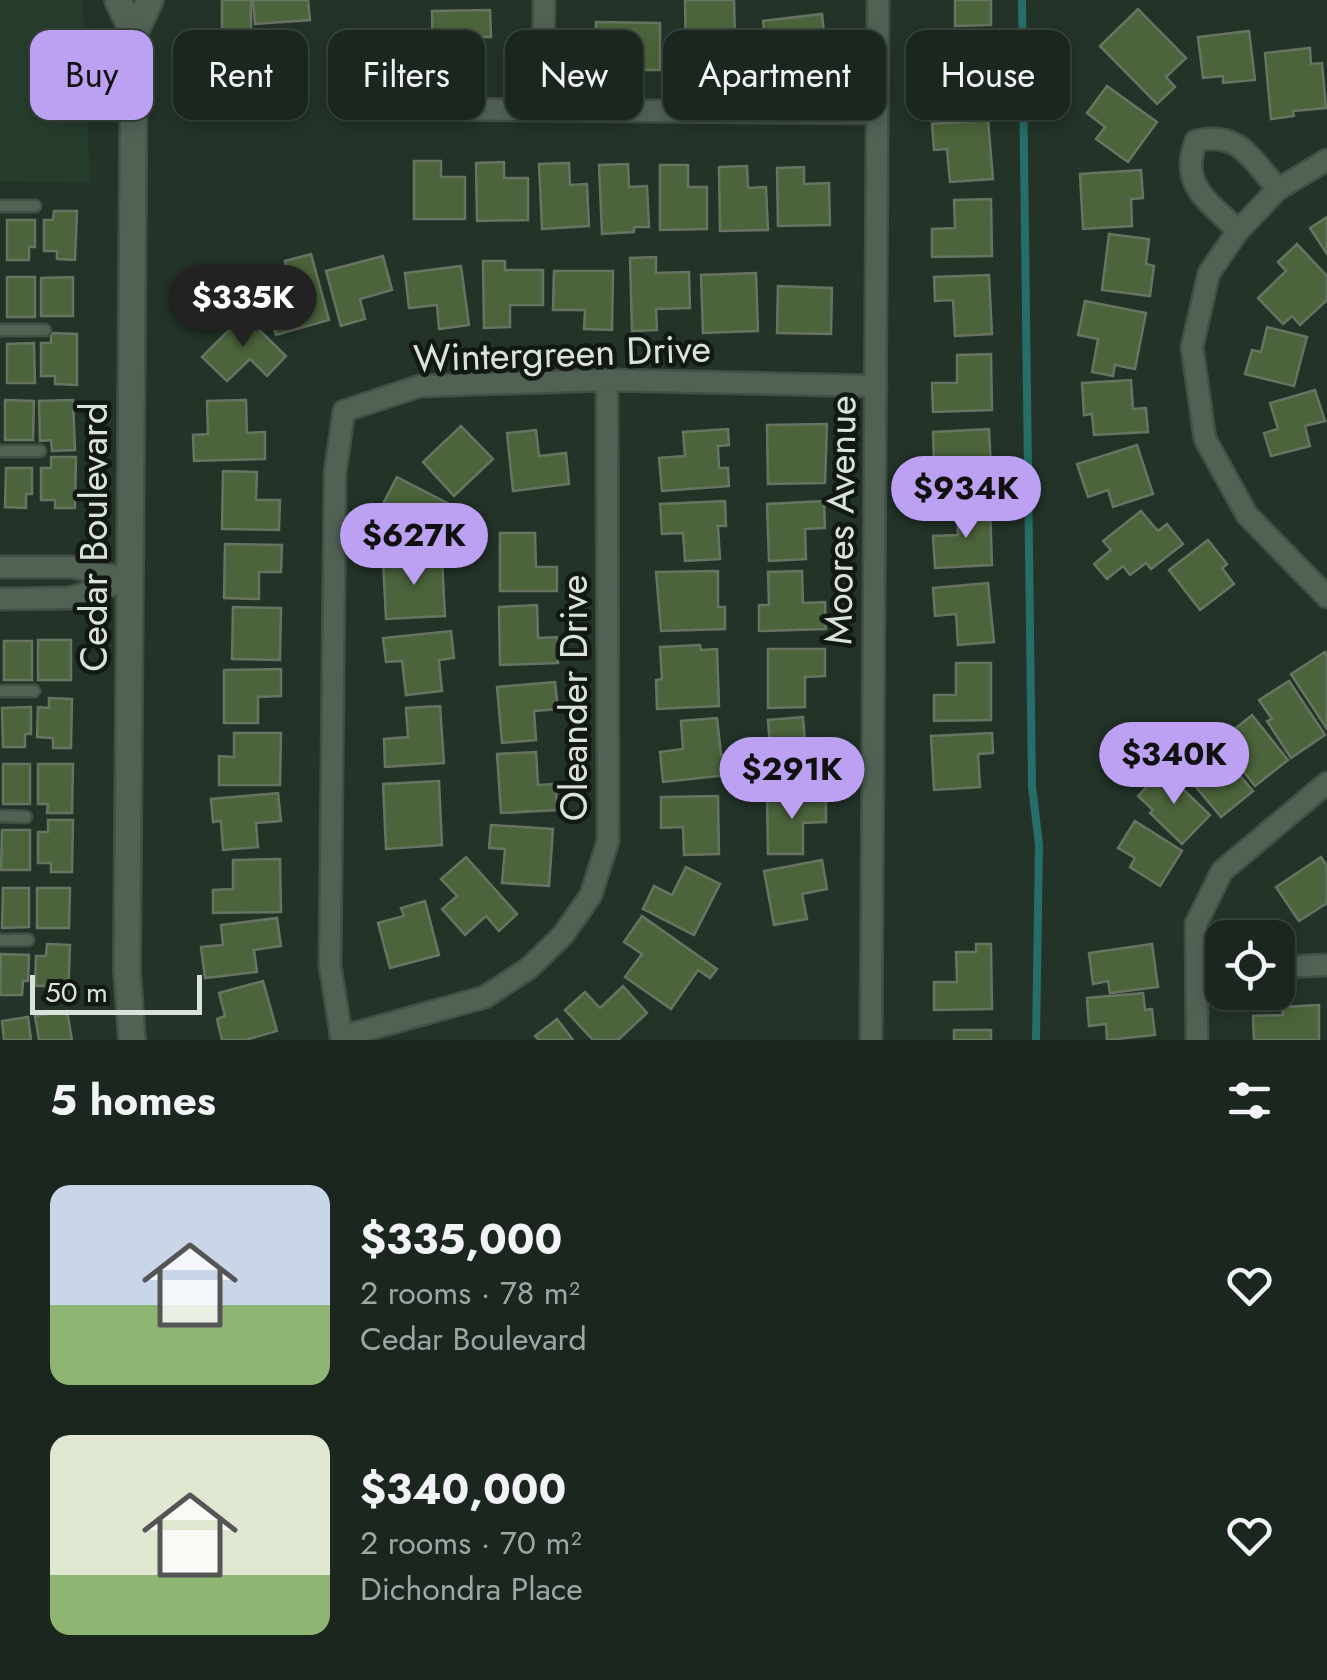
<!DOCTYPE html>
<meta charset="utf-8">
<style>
:root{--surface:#1a261e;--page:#27322b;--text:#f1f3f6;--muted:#9fa5a4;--line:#38433c;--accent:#bca0f2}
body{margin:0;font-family:Jost,sans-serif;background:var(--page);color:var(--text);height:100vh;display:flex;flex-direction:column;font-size:38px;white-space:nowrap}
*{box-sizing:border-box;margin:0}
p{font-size:32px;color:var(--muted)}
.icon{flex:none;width:55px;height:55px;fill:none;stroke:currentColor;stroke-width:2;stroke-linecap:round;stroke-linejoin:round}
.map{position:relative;height:1040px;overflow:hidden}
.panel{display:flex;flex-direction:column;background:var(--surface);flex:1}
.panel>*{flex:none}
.hud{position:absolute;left:30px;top:30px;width:1268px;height:90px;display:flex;gap:20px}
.buttons{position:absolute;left:1205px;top:920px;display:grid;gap:20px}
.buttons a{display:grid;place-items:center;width:90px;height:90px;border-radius:20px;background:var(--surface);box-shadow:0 5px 15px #0003,0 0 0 2px var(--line);font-size:50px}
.scale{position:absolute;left:30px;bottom:25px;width:172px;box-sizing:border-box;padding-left:10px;border:5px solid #d9e3db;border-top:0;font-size:28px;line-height:35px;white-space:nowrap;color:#d9e3db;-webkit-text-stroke:8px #121914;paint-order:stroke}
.price{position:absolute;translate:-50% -85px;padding:0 22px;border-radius:35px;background:var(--accent);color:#111;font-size:32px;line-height:65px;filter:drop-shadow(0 2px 5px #0008)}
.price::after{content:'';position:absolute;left:50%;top:60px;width:30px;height:22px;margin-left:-15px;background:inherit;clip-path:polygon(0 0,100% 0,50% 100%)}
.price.current{background:#222;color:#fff}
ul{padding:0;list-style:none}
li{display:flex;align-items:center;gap:30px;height:250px;padding:0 50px}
li span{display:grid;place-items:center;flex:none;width:280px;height:200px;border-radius:20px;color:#555}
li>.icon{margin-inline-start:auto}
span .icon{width:120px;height:120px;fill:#fffc;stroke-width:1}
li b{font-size:42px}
h2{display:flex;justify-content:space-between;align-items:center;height:120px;padding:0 50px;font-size:42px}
.pill{padding:0 35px;border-radius:20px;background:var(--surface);box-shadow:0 5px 15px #0003,0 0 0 2px var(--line);font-size:35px;line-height:90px}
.pill.current{background:var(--accent);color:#111}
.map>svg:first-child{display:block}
.built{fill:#263d2d}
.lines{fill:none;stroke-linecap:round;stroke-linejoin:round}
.stream{stroke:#276d69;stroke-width:8}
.building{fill:#4b643b;stroke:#687462;stroke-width:2.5}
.service-casing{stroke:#414f45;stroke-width:15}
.minor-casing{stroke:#414f45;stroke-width:25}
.secondary-casing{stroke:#414f45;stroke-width:30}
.service{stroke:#516255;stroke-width:10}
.minor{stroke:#516255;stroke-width:20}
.secondary{stroke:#516255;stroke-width:25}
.labels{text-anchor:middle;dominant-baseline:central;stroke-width:9;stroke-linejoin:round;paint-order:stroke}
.street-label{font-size:38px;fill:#d9e3db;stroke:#121914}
</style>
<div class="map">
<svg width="1327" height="1040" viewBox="0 0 1327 1040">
<rect width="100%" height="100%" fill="#233328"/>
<path class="built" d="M0,0H83L90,183L0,181Z"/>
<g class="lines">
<path class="stream" d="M1022,0L1032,786L1039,845L1036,1040"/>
</g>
<g class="building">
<rect x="222" y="0" width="29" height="29"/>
<path d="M253,0H308L310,20L255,24Z"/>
<path d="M685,0H734L735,41H710V59L686,60Z"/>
<path d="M955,0H991V25L955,26Z"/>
<path d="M1138,9L1186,58L1166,77L1175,87L1157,104L1100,46Z"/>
<path d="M490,10L491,37H474V62L433,63L432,11Z"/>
<path d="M822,14L825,42L807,44L809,66L769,70L763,21Z"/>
<path d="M596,22L660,23V70H616V49H595Z"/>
<path d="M1249,31L1255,80L1223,83V76L1203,78L1198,37Z"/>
<path d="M987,41L993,99L935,105L932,77L950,75L947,45Z"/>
<path d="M1310,48L1311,64L1322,63L1326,108L1293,111L1294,116L1271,119L1265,53Z"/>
<path d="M1107,86L1157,122L1128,162L1096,139L1105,127L1087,113Z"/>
<path d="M988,120L993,179L950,182L947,149L934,150L932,124Z"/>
<path d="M414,161H441V177H465V219H414Z"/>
<path d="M504,162V178H528V220L477,221L476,163Z"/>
<path d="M569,163L570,185L587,184L589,226L542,229L539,164Z"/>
<path d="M628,164L629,187L647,186L649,227H634V232L602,234L599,165Z"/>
<path d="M660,165H688V187H707V229L660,230Z"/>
<path d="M747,166L748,188L766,187L768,230L720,231L719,167Z"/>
<path d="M804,167V184L829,183L830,225L778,226L777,168Z"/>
<path d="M1141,170L1143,198L1131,199L1132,226L1083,229L1080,174Z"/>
<path d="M991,199L992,256L932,257V229L955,228L954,200Z"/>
<path d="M54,211H77L75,260L57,259V251H44V220H53Z"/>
<path d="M1327,217V254L1310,228Z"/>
<path d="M7,220H35V247H29V260H7Z"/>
<path d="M1109,234L1149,239L1146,264L1154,266L1150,296L1102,290Z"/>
<path d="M1297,244L1327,276V300L1300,325L1292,316L1283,324L1258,298L1286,271L1278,262Z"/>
<path d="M311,254L329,320L276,335L264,290L290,282L285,261Z"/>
<path d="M383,256L392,290L360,299L365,319L341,326L326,271Z"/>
<path d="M656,257V273L689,272L690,308L656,309L657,330L632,331L630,258Z"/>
<path d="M483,261H505V270H543V305H510V327L484,328Z"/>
<path d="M461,266L469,325L439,329L437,305L409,308L405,273Z"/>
<path d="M554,271H613L612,330L584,329L585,310H553Z"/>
<path d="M756,273L758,331L703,333L701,275Z"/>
<path d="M989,275L992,334L955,336L953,300L935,301L934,277Z"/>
<rect x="7" y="277" width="28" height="40"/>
<path d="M73,277V316H41V278Z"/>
<path d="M778,286L832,288L831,334L777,333Z"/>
<path d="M1085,301L1146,313L1135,369L1115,365L1113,376L1092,372L1098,339L1078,335Z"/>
<path d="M244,315L286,356L267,376L250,359L227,381L202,357Z"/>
<path d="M1267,327L1307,337L1294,386L1245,374L1252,350L1261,352Z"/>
<path d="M51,333L77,334V385L55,384V376H41V343H51Z"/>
<path d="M34,343L35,383H7V344Z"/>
<path d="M991,354L992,410L933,412L932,383H957V355Z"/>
<path d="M1131,380L1133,409L1146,408L1148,432L1094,435L1092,414L1084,415L1082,383Z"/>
<path d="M1315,390L1325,421L1305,426L1310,446L1271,456L1264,433L1278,429L1270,403Z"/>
<path d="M5,400L34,401L33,440H5Z"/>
<path d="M73,400L75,450L52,451L51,440L40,441L39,401Z"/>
<path d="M246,400L247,433L265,432V459L194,461L193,435L208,434L207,401Z"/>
<path d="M827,424L825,483L768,484L767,425Z"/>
<path d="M461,426L493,459L454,496L423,462Z"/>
<path d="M728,429L729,445L718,446L719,468H728L729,486L662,491L659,458L685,456L683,432Z"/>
<path d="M989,429L992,490L935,493L933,432Z"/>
<path d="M536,430L539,456L566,453L569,484L513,491L507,433Z"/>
<path d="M1137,445L1153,494L1113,507L1108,490L1088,497L1077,464Z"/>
<path d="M51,457H76L75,508H55V500H41V468H51Z"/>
<path d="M6,468H32V494H26V508L5,507Z"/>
<path d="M223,471L257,472L256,500H280L279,530L222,529Z"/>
<path d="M397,477L455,507L444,530L436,526L424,551L393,535L405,513L384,502Z"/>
<path d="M725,501L726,526H718L720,559L685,561L683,533L662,534L660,504Z"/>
<path d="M824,501L825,528L805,529L806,559L769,561L767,504Z"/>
<path d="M990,507L992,565L935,568L933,536L958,535L957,509Z"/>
<path d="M1141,511L1158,531L1167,524L1183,544L1151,569L1146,563L1130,575L1123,566L1107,579L1094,564L1111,550L1103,541Z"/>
<path d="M500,533H535L536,567H557V591H500Z"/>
<path d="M1208,540L1227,564L1222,568L1234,584L1200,610L1169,570Z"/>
<path d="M225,544L282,545L281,572H259V599L224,598Z"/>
<path d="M442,558L445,616L386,619L383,561Z"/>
<path d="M718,571V607H725V629L661,631L656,572Z"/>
<path d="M802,571L803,603L825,602L826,629L759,631V605H769L768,572Z"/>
<path d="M988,583L994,642L958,645L956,614L935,616L933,588Z"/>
<path d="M537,605L538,638L557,637L558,663L500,665L499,607Z"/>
<path d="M233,607L281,608L280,660L232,659Z"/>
<path d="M451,631L454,658L439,660L442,691L406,695L402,661L386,662L383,638Z"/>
<rect x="38" y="640" width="33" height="40"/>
<rect x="4" y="641" width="28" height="39"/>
<path d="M700,645L701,650L717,649L719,706L657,709L656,680L662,679L660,647Z"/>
<path d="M768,649H825V676L805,677V707L768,708Z"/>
<path d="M1325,652L1327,656V729L1291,674Z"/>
<path d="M956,663H991V720L934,721V695H956Z"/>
<path d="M281,669V696L258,697V723H224V670Z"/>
<path d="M1289,681L1325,735L1291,758L1267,721L1272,719L1259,700Z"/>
<path d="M555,682L558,709L534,711L536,740L502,743L497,687Z"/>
<path d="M49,698L72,699L71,748H53V738L37,737L38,707L49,708Z"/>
<path d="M440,706L444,763L385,767L384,739L408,737L406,708Z"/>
<path d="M31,707V734H25V747H3L2,708Z"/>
<path d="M1252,715L1288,760L1255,786L1220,741Z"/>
<path d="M803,717L806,754L824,752L825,775L758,780L756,749H770L768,720Z"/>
<path d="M717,718L721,755L737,753L739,774L663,782L660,752L683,749L681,721Z"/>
<path d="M234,733H281L280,785H219V756L234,757Z"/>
<path d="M992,733L993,753L978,754L980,787L934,790L931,736Z"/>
<path d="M1212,742L1253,791L1221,817L1180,768Z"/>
<path d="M536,752L538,785L556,784L557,810L501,813L497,754Z"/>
<rect x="3" y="764" width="27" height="40"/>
<path d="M38,764H73L72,813H47L48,804H38Z"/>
<path d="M1163,770L1210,815L1182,844L1150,813L1153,810L1138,796Z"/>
<path d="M439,781L442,845L386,849L383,784Z"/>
<path d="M278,793L281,821L256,823L258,847L223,850L221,821L213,822L211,799Z"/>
<path d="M718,796L719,854L684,855L683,827L661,828V797Z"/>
<path d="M826,796V822L803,823V854H768L767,797Z"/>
<path d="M48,820H73L72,872H51V863H38V832H48Z"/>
<path d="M1135,821L1182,851L1160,886L1130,867L1135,858L1118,848Z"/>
<path d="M491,825L553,829L549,886L502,883L505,849L489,848Z"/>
<path d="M2,830H30V870H1Z"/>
<path d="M466,857L517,914L499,931L486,916L465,935L442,909L457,896L441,879Z"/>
<path d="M1321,857L1327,866V903L1299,921L1276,887Z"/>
<path d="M280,859L281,912L213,913V890L233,889V860Z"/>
<path d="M822,860L827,889L802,894L807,919L774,925L764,871Z"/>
<path d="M686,867L720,884L694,935L643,909L654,886L672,895Z"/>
<path d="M3,888H29V927L2,928Z"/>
<path d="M37,888H70L69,928H37Z"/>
<path d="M425,901L439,955L390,968L378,923L404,916L401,908Z"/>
<path d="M642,916L717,969L710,978L698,970L671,1009L625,977L642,954L624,942Z"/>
<path d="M277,918L281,946L254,950L257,972L205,978L201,947L223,945L221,925Z"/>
<path d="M47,944L70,945L68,995L51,994V986H35L36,956H46Z"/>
<path d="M976,944H991L992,1009L934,1010V982H957L956,952H976Z"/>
<path d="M1152,944L1158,987L1110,993L1108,981L1093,984L1089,953Z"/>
<path d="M1,954L29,955L28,981H23L22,995H0Z"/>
<path d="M263,981L277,1031L245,1040H222L217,1019L225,1016L219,993Z"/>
<path d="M623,986L647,1013L618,1040H593L565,1010L585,992L600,1008Z"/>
<path d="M1143,993L1145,1010L1152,1009L1155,1035L1107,1040L1106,1024L1089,1026L1087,998Z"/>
<path d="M1319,1005V1040H1254L1253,1016L1283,1015L1282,1007Z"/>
<path d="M67,1011L72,1040H39L35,1016Z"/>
<path d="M28,1017L31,1040H4L2,1021Z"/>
<path d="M557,1019L573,1040H539L535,1036Z"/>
<rect x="954" y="1030" width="37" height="10"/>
</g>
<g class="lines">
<defs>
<g id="service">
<path d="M0,206H35"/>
<path d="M0,330H45"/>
<path d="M0,451H40"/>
<path d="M0,691H34"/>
<path d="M0,816L26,817"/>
<path d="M0,940H28"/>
</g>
<g id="minor">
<path d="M543,108L544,0"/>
<path d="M427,109L877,113"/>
<path d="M1327,160L1278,189L1238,231L1209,273L1192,347L1205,439L1247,515L1327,597"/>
<path d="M1238,231C1209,201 1179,186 1196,141C1239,130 1252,160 1278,189"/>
<path d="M0,567H72L128,579"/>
<path d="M0,599L69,598L130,580"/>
<path d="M1278,967L1327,965"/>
<path d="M1197,969L1222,968"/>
<path d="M341,1037L485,997L529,968L563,935L591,895L608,841L607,380"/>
<path d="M342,1040L330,966L335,473L344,411L420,386L607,380L876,386"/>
<path d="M871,1040L878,0"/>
<path d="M1197,1040L1196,924L1222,871L1327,783"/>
</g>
<g id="secondary">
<path d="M118,0L134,34"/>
<path d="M132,1040L127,970L134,34L150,0"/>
</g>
</defs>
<use href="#service" class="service-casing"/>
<use href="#minor" class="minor-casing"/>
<use href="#secondary" class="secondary-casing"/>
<use href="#service" class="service"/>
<use href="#minor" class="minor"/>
<use href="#secondary" class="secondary"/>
</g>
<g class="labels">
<g class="street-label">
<text transform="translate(562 353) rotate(-2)">Wintergreen Drive</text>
<text transform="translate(840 520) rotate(-89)">Moores Avenue</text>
<text transform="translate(93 537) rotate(-90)">Cedar Boulevard</text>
<text transform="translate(573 698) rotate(-90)">Oleander Drive</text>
</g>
</g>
</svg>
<div class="buttons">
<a><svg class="icon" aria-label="locate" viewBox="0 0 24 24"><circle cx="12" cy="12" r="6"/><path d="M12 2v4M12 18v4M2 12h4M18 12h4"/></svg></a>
</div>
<div class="scale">50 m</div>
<b class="price current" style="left:243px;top:350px">$335K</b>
<b class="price" style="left:966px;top:541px">$934K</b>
<b class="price" style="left:414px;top:588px">$627K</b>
<b class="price" style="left:1174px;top:807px">$340K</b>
<b class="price" style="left:792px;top:822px">$291K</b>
<div class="hud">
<a class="pill current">Buy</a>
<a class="pill">Rent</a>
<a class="pill">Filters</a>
<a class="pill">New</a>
<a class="pill">Apartment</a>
<a class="pill">House</a>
</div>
</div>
<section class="panel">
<h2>5 homes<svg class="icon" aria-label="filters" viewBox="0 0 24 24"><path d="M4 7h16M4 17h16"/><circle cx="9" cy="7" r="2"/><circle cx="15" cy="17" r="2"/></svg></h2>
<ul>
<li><span style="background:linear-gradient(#c9d6e8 60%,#8fb573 0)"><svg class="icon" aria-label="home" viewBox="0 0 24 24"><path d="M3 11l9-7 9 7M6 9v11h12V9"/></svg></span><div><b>$335,000</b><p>2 rooms · 78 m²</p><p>Cedar Boulevard</p></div><svg class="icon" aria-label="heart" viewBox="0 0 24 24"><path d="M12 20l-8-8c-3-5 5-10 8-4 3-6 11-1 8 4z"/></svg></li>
<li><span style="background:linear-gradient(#dfe7d0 70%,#8fb573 0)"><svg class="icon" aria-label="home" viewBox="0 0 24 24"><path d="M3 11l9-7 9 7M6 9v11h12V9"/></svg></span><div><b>$340,000</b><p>2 rooms · 70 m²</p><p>Dichondra Place</p></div><svg class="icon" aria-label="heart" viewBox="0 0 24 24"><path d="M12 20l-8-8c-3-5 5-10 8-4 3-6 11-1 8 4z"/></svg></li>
</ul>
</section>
